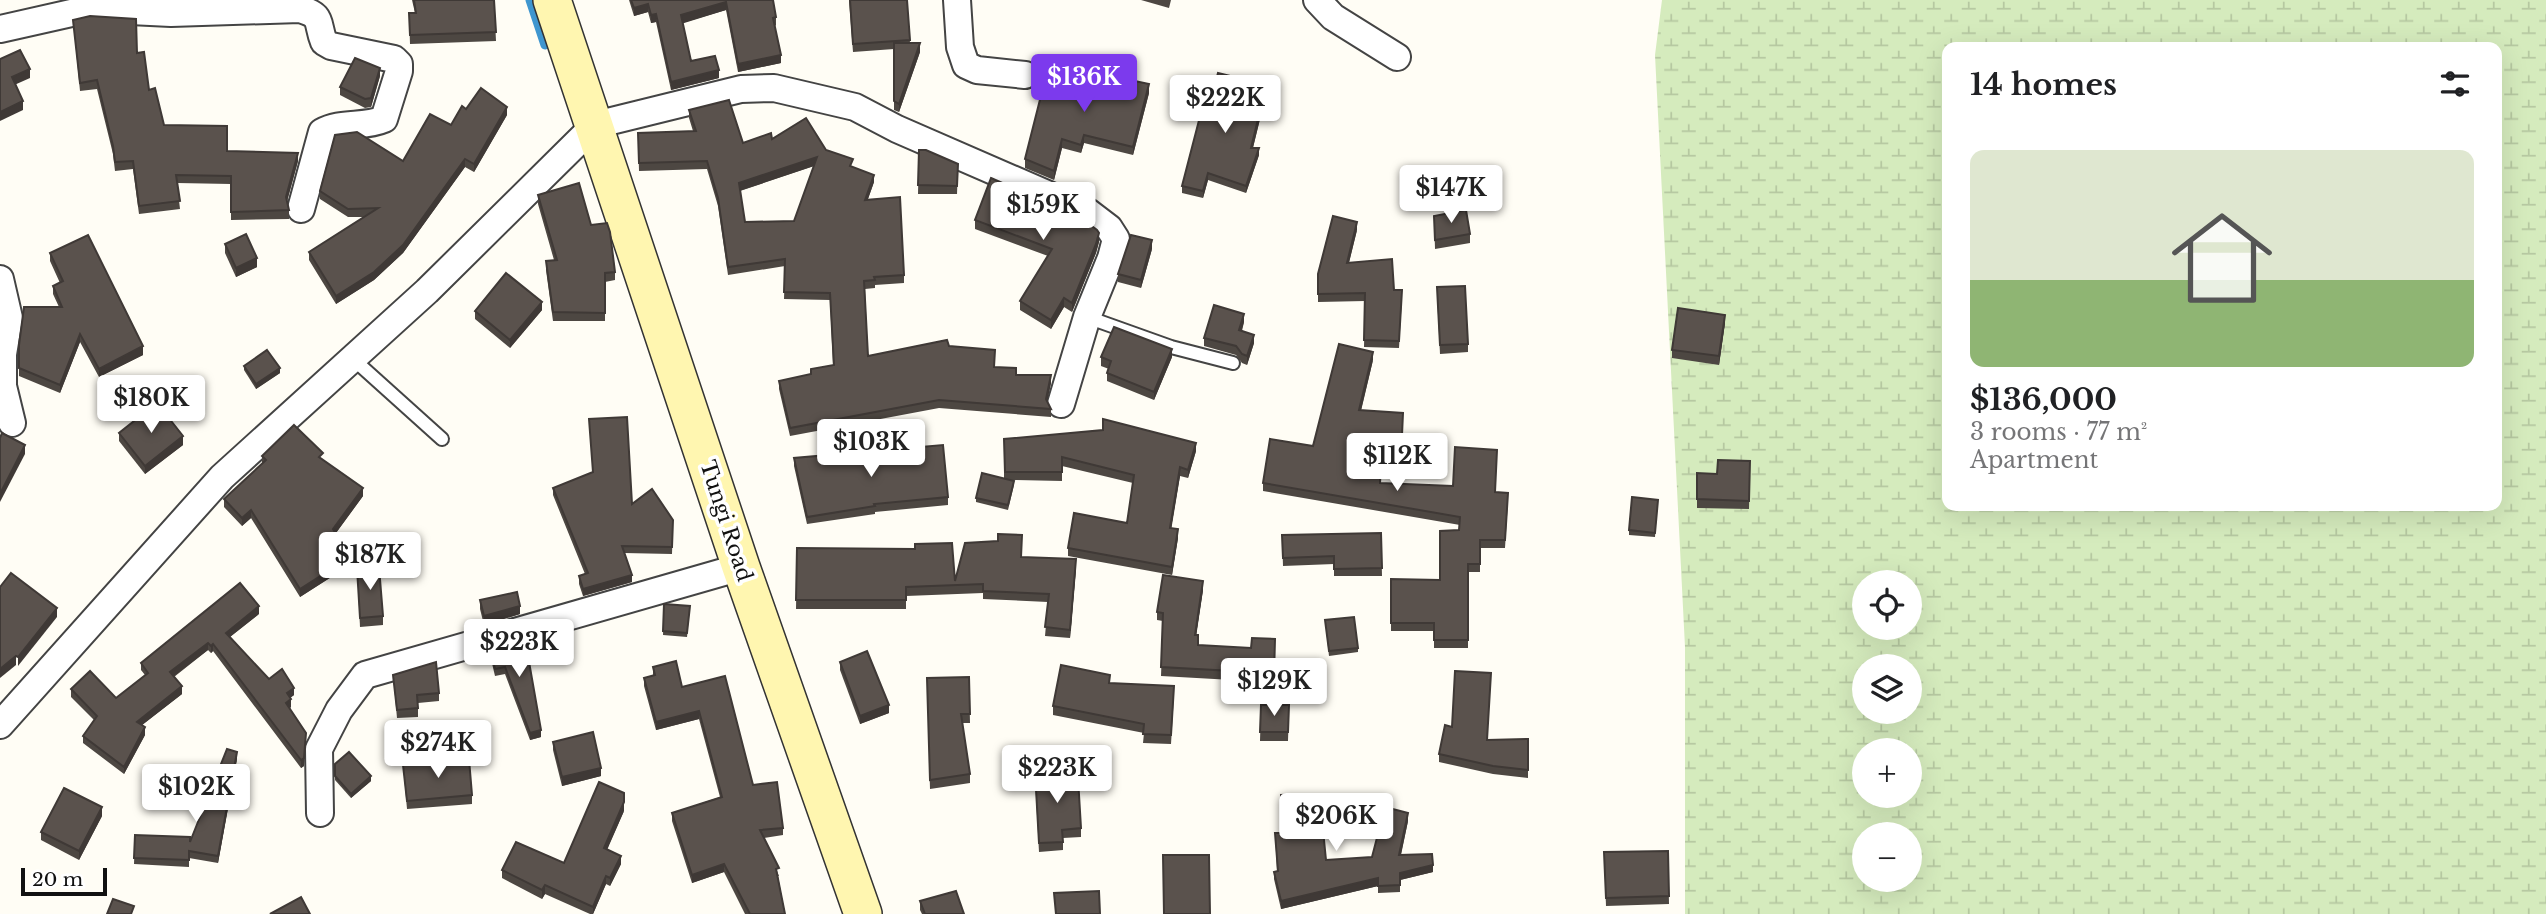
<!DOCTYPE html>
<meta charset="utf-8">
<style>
:root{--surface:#fff;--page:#f6f6f6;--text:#202124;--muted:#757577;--line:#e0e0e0;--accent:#7c3aed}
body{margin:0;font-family:"Libre Baskerville",serif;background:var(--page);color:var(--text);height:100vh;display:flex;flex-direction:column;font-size:26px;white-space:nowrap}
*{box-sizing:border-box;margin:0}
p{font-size:23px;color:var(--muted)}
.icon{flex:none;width:38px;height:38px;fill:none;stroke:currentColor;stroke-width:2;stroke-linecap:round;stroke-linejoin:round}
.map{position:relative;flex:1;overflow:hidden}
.drawer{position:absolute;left:1942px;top:42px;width:560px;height:469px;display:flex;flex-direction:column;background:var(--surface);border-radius:14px;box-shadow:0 7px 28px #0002}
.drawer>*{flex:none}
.controls{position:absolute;left:1852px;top:570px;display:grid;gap:14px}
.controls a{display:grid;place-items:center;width:70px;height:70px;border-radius:50%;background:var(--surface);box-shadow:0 7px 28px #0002;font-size:35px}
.scale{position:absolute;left:21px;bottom:18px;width:86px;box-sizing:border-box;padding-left:7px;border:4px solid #111;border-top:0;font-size:19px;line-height:24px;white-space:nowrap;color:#111;-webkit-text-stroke:5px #fff;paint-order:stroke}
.price{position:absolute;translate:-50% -60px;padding:0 16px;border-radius:7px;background:#fff;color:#222;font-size:23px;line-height:46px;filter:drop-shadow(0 2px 4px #0008)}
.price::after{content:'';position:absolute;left:50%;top:42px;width:21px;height:16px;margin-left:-10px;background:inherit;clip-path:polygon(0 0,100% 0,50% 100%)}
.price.selected{background:var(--accent);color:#fff}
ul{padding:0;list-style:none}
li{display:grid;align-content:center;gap:14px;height:371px;padding:0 28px}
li+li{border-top:2px solid var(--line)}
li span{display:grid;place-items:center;height:217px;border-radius:14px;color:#555}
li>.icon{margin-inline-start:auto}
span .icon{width:126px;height:126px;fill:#fffc;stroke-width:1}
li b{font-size:30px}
h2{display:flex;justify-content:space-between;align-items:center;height:84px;padding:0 28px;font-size:30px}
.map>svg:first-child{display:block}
.wetland{fill:url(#wetland-marsh);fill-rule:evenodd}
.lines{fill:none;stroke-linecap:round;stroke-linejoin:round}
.stream{stroke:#3f96cf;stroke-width:9}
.service-casing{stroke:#444;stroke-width:16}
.minor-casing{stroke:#444;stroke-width:30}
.secondary-casing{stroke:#333;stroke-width:40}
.service{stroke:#fff;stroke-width:12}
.minor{stroke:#fff;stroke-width:26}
.secondary{stroke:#fff6b0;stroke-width:37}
.wall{fill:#4d4742;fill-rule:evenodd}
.shaded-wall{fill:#3f3936}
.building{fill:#5a524d;stroke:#3f3936;stroke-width:2;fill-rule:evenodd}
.labels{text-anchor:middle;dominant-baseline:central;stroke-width:7;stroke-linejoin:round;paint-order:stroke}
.street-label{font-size:21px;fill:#111;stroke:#fff}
</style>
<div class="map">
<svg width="2546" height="914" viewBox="0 0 2546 914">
<defs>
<pattern id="wetland-marsh" width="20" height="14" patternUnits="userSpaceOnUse" patternTransform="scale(1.75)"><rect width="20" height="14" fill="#d5ebbd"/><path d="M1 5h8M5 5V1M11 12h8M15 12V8" fill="none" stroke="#b6c8a1"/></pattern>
</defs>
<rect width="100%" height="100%" fill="#fffdf5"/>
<path class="wetland" d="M1662,0H2546V914H1685V647L1655,55ZM1948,47H2497V506H1948ZM1864,583H1909V628H1864ZM1864,667H1909V712H1864ZM1864,751H1909V796H1864ZM1864,835H1909V880H1864Z"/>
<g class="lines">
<path class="stream" d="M530,0L545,45"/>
<defs>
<g id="service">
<path d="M1087,317L1171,347L1233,363"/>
<path d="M352,358L442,439"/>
</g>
<g id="minor">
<path d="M957,0L960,47L966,65L977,70L1025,75"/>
<path d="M1317,0L1333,17L1397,57"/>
<path d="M0,29L89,9L171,13L300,9C324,16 316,22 324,42L331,46L394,59L399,64V71L384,119C364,128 341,121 322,132L301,209"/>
<path d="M0,279L9,318L3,354V386L12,423"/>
<path d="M0,725L222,477L427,291L595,125L741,89L774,88L855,107L897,129L1088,212L1109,228L1116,239L1111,258L1087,317L1061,404"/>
<path d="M320,813L319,749L339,710L365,675L741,567"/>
</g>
<path id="secondary" d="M552,0L741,567L863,914"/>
</defs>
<use href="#service" class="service-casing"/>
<use href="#minor" class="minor-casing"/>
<use href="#secondary" class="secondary-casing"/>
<use href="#service" class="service"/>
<use href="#minor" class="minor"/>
<use href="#secondary" class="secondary"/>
</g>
<g class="wall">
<path d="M412,0H494L496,41L410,44L409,13H415Z"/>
<path d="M629,0H773L776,17V25L775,26L781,63L738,72L726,10L682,23L691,61L719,78L671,90L656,22L651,23L648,12L634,16Z"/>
<path d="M849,0H907L910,43L920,52L899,112L894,110V49L853,52Z"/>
<path d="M1141,0H1171L1169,8Z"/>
<path d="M73,20L137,53L149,90L164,125L227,151L298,161L287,201L289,210V219L231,220V184L177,183L180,209L139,214L133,169L115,171L113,154L97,89L80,91Z"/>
<path d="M380,76L371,107L365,108L340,95V87Z"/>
<path d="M1110,84L1149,93L1133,155L1084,143L1081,153L1062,148L1054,180L1025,168V159Z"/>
<path d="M1259,91L1254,110L1260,119L1253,148L1259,155L1246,193L1208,180L1203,198L1182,193V186L1210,103Z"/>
<path d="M689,110L743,143L772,139L826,150L874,182L868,199L904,275V283L875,285V288L865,289L868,356L949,346L995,358L994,367L1016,375L1051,383L1047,401L1051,409V417L939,408L790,436L779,389V381L811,374V369L833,366L830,300L784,299L785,266L728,275L718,206L707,169L639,171L638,133L693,131L689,118ZM814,166L794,221L745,222L740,191Z"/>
<path d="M507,115L474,172L465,167L403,253L374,280L336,304L309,260V252L365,217H348L320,199V191L403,161L451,125Z"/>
<path d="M919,150L958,164L957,194H918Z"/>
<path d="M538,195L591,225L615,272V280L605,282V321H553L546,270V261L554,260L538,204Z"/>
<path d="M1434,216L1470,234V243L1435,249Z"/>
<path d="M975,220L1099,242L1096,253L1072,312L1064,307L1051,329L1020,310V301L1048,256L975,229Z"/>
<path d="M1357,230L1349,263L1394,290L1402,298L1399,348L1364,347L1365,301L1318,302V274Z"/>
<path d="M225,244L257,267L236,277L225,253Z"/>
<path d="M1152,249L1141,288L1118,282V274Z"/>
<path d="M50,253L143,355L99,377L80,342L60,393L19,376V345L59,307L53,294V286L60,283L50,261Z"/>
<path d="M1437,296L1468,344V352L1440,354Z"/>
<path d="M542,310L510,348L475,319V311Z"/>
<path d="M1244,322L1242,331L1254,343L1247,365L1242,363L1236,355L1204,346V338Z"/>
<path d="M1725,323L1719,365L1672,358V350Z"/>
<path d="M1101,357H1172L1154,400L1107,381V373L1109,369L1101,366Z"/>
<path d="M1373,360L1361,411L1403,413L1402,443L1382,442L1381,483L1495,492L1508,501L1505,548H1480V572H1468V648H1434V631H1391V579L1440,580L1459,530L1460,525L1263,491V483L1313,446Z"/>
<path d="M244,366L280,373L256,389L244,370Z"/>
<path d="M119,433L183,445L145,474L119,441Z"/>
<path d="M1004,439L1196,451L1188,478L1180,476L1171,528L1178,538L1172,575L1068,556V548L1127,523L1133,483L1062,466V481L1012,480L1014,485L1008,510L976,502V498L1004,479Z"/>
<path d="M262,456L323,460L363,496L336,533L350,565L300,597L251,518L242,526L224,507V499L262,464Z"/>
<path d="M794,458L948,497V505L875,512V514L807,524L794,466Z"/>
<path d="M1750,461L1749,509L1697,508V473L1717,474Z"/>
<path d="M553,488L632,504L673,520L672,554L624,553L632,582L583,596L579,584V576L585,574L553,495Z"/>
<path d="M1658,500L1655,537L1629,535V530Z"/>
<path d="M1381,533L1382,576H1334V564L1283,566L1282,535Z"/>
<path d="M797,548L955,581L1022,557L1076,568L1070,638L1045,636L1048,602L983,599V593L906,596V609H796Z"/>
<path d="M357,568L383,616V625L360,627Z"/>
<path d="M1203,590L1196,635L1198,645L1251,648L1275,639L1274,685L1250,683V681L1161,676L1163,621L1157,620V612Z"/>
<path d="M480,600L520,614L484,625L480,609Z"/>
<path d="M664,604L690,606L687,637L663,635Z"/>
<path d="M259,614L230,637L269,679L294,695L290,698L291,707L290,708L306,740L304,766L301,768L213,651L211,653L208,650L174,677L182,694L142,725L145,735L124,774L83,743V736L94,720L71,697V689L116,698L145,675L141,670V663Z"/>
<path d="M1325,620L1358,648V652L1329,656Z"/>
<path d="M525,639L541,737L530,740L505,674L495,676L490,655V648Z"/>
<path d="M840,662L889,713L860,724L840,670Z"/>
<path d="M653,667L682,687L783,828V835L764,838L779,876H778L785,914H745L724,872L692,883L672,821V813L720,797L699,719L656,730L644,686V678L653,675Z"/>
<path d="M393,675L439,693V701L418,703V717L397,718Z"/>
<path d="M969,677L970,723H962L970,774V783L930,789L927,678Z"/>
<path d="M1110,683L1174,695L1171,744L1143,743L1144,733L1053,715V706Z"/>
<path d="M1261,705H1289L1288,741H1260Z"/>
<path d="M1528,739V778L1493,774L1439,762V754L1488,740Z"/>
<path d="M553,742L601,776L562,786L553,750Z"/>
<path d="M237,759L218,863L189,858V867L134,864L135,835L190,842Z"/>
<path d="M335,764L371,781L351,798L335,780Z"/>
<path d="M403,765L472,795V804L407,809Z"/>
<path d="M1065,778L1081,828V837L1063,838V850L1039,852L1035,779Z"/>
<path d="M624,811L607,849L621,864L610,886L606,884L593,914H590L545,894L542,899L502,878V870L564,863Z"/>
<path d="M102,816L79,860L41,840V832Z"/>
<path d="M1408,821L1401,855L1433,872L1400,880V892L1378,893V886L1281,909L1274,879V872L1277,871L1275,833L1316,830L1326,860L1372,857Z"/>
<path d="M1668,851L1669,904L1606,906L1604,852Z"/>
<path d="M920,901L964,914H922L920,910Z"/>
</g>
<g class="shaded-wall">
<path d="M726,2V10L681,24V15Z"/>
<path d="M648,4V12L634,16V8Z"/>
<path d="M656,14V22L651,23V15Z"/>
<path d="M920,43V52L899,112V104Z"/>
<path d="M781,55V63L738,72V64Z"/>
<path d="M380,68V76L371,107V98Z"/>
<path d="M30,69V78L12,86V77Z"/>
<path d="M719,70V78L671,90V82Z"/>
<path d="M1259,83V91L1252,116V109Z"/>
<path d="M1149,84V93L1133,155V147Z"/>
<path d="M23,101V110L0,121V112Z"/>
<path d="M507,107V115L474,172V164Z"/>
<path d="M1260,111V119L1251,155V148Z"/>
<path d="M1084,135V143L1081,153V145Z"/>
<path d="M1062,139V148L1054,180V171Z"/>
<path d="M1259,148V155L1246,193V186Z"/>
<path d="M298,153V161L286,205V197Z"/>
<path d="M817,157V165L739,191V183Z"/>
<path d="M465,159V167L403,253L374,280L336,304V296Z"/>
<path d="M1208,173V180L1203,198V191Z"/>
<path d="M874,175V182L865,207V200Z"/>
<path d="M1357,222V230L1347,270V263Z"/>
<path d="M1099,233V242L1096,253L1072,312V303Z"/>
<path d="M1152,240V249L1141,288V280Z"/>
<path d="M257,258V267L236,277V268Z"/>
<path d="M1064,298V307L1051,329V320Z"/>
<path d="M542,302V310L510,348V340Z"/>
<path d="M1244,314V322L1239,338V330Z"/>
<path d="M1725,315V323L1719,365V356Z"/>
<path d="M80,334V342L60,393V385Z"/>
<path d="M1254,335V343L1247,365V356Z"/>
<path d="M143,346V355L99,377V369Z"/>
<path d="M1172,349V357L1154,400V392Z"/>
<path d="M1373,352V360L1359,418V410Z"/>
<path d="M280,368V373L256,389V384Z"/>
<path d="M1051,375V383L1046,407V399Z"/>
<path d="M183,436V445L145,474V466Z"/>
<path d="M1196,443V451L1188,478V470Z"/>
<path d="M25,445V454L0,502V494Z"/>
<path d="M1180,467V476L1170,537V528Z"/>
<path d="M363,488V496L333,537V529Z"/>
<path d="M251,510V518L242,526V518Z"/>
<path d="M1178,529V538L1172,575V567Z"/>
<path d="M350,557V565L300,597V589Z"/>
<path d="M1076,559V568L1070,638V630Z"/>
<path d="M632,575V582L583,596V589Z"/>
<path d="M1203,581V590L1195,644V635Z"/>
<path d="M259,606V614L226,640V633Z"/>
<path d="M520,606V614L484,625V616Z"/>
<path d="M57,608V617L18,666V657Z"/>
<path d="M208,643V650L170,679V672Z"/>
<path d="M213,644V651L211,653V646Z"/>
<path d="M16,656V665L0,678V669Z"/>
<path d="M182,686V694L137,729V722Z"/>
<path d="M294,688V695L287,700V693Z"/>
<path d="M291,699V707L286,710V703Z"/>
<path d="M889,705V713L860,724V716Z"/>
<path d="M699,711V719L656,730V722Z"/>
<path d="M145,727V735L124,774V767Z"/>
<path d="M541,730V737L530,740V733Z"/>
<path d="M306,733L304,766L301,768V760Z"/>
<path d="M237,752V759L218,863V856Z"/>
<path d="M601,768V776L562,786V777Z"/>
<path d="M371,776V781L351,798V794Z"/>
<path d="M624,802V811L604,857V848Z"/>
<path d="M102,807V816L79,860V851Z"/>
<path d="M1408,813V821L1399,863V855Z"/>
<path d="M621,856V864L610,886V878Z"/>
<path d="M724,864V872L692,883V875Z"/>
<path d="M1433,865V872L1400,880V873Z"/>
<path d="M606,876V884L593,914V907Z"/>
<path d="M1378,878V886L1281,909V901Z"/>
<path d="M545,885V894L542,899V890Z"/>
</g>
<g class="building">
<path d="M414,0H494L496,32L410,35L409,13H416Z"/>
<path d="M631,0H773L776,17L773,18L781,55L738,64L726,2L681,15L691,61L715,56L719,70L671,82L656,14L651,15L648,4L634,8Z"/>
<path d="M850,0H907L910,40L853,44Z"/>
<path d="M90,16L136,19L137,53L144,52L149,90L155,88L164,125L227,126V151L298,153L286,197L289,210L231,212V176L176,175L180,201L139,206L133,161L115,162L113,146L97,80L80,83L73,20Z"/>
<path d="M894,43H920L899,104L894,101Z"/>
<path d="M20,50L30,69L12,77L23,101L0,112V59Z"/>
<path d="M355,58L380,68L371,98L365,99L340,87Z"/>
<path d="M1048,68L1110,84L1111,76L1149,84L1133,147L1084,135L1081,145L1062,139L1054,171L1025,159Z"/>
<path d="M1218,73L1259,83L1252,109L1260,111L1251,148H1259L1246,186L1208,173L1203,191L1182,186L1204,101L1210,103Z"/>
<path d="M481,88L507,107L474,164L465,159L403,245L374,272L336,296L309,252L378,208L348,209L320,191L335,135L357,132L403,161L430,114L451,125L462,106L466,109Z"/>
<path d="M729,100L743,143L771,133L772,139L806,118L826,150L853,159L850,166L874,175L865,200L900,197L904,275L874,277L875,280L864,281L868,356L947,340L949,346L995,350L994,367L1016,368V375H1051L1046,399L1051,409L939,400L790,428L779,381L811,374V369L834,365L830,293L784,292L785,259L728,267L718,198L707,161L639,163L638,133L696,131L689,110ZM817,157L794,221L745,222L739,183Z"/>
<path d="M919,150H926L958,164L957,186L918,185Z"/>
<path d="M991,178L1080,217L1097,230L1099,233L1096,244L1072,303L1064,298L1051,320L1020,301L1052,249L975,220Z"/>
<path d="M579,183L591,225L607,223L610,232L615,272L605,273V313L553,312L546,261L557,260L538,195Z"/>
<path d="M1466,210L1470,234L1435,240L1434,216Z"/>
<path d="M1333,216L1357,222L1347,263L1392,259L1394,290H1402L1399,341L1364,340L1365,293L1318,294V274Z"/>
<path d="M246,234L257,258L236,268L225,244Z"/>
<path d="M88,235L143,346L99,369L80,334L60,385L19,368V345L24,307H62L53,286L63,281L50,253Z"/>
<path d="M1131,235L1152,240L1141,280L1118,274Z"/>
<path d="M506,273L542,302L510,340L475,311Z"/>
<path d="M1465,286L1468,344L1440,345L1437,287Z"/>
<path d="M1214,305L1244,314L1239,330L1254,335L1247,356L1242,354L1236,346L1204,338Z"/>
<path d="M1678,308L1725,315L1719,356L1672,350Z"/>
<path d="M1114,327L1172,349L1154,392L1107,373L1111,361L1101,357Z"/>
<path d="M1339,344L1373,352L1359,410L1403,413L1402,435L1382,434L1380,483L1453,486L1455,447L1497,450L1495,492L1508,493L1505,540H1480V564H1468V640H1434V623H1391V579L1440,580V531L1459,530L1460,517L1263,483L1270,439L1313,446Z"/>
<path d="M267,350L280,368L256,384L244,366Z"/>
<path d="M157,403L183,436L145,466L119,433Z"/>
<path d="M627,417L632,504L652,489L673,520L672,547L622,546L632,575L583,589L579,576L588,573L553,488L593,472L589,419Z"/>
<path d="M1103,419L1196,443L1188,470L1180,467L1170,528L1178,529L1172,567L1068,548L1074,513L1127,523L1134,475L1062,457V472H1005L1004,439L1103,430Z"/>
<path d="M294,425L323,453L319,457L363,488L333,529L350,557L300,589L251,510L242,518L224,499L266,460L262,456Z"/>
<path d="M2,433L25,445L0,494V438Z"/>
<path d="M943,445L948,497L874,504L875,506L807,517L794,458Z"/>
<path d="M1718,460L1750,461L1749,501L1697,499V473L1717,474Z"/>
<path d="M982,473L1014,481L1008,505L976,498Z"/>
<path d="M1632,497L1658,500L1655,533L1629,530Z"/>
<path d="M1381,533L1382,568L1334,569V556L1283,558L1282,535Z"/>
<path d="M998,534L1022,535L1021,557L1076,559L1070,630L1045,627L1049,594L983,591V584L906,587V600H796L797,548L915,549V544L952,543L955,581L965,543L998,541Z"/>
<path d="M379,567L383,616L360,618L357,568Z"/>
<path d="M11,573L57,608L18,657L16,656L0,669V587Z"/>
<path d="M1163,575L1203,581L1195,635H1198V645L1251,648L1252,638L1275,639L1274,676L1250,675V672L1161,667L1163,613L1157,612Z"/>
<path d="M240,583L259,606L226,633L269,679L282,669L294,688L287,693L291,699L286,703L306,733L304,758L301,760L213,644L211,646L208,643L170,672L182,686L137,722L145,727L124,767L83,736L97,716L71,689L90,671L116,698L148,673L141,663Z"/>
<path d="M517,592L520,606L484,616L480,600Z"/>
<path d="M664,604L690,606L687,633L663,631Z"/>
<path d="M1354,617L1358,648L1329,651L1325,620Z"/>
<path d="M525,639L541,730L530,733L505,667L495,669L490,648Z"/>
<path d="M867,651L889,705L860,716L840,662Z"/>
<path d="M676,661L682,687L725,676L753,785L777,782L783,828L760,830L779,868L776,869L785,914H750L724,864L692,875L672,813L722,797L699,711L656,722L644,678L655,675L653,667Z"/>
<path d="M436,662L439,693L417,695L418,708L397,710L393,675Z"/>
<path d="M1061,665L1110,675L1109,683L1174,686L1171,735L1143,734L1144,724L1053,706Z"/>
<path d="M1455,671L1491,673L1487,740L1528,739V770L1493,766L1439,754L1445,725L1452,727Z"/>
<path d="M969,677L970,714H961L970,774L930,780L927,678Z"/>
<path d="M1261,705H1289L1288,732H1260Z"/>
<path d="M593,732L601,768L562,777L553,742Z"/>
<path d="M227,749L237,752L218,856L189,851V860L134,858L135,835L190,837V842Z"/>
<path d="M349,752L371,776L351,794L335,776V764Z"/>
<path d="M469,759L472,795L407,801L403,765Z"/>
<path d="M1064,769L1065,778H1078L1081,828L1062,830L1063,842L1039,843L1035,771Z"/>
<path d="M599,782L624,793V802L604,848L621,856L610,878L606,876L593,907L545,885L542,890L502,870L516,842L564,863Z"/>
<path d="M64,788L102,807L79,851L41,832Z"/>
<path d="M1315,794L1316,830H1323L1326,860L1372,857L1385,807L1408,813L1399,855L1432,854L1433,865L1400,873V885L1378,886V878L1281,901L1274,872L1278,871L1275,833H1282L1281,795Z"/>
<path d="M1668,851L1669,896L1606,898L1604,852Z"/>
<path d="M1163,855H1209L1210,914H1164Z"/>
<path d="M956,891L964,914H925L920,901Z"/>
<path d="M1099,891L1100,914H1056L1054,893Z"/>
<path d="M301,897L310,914H270Z"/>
<path d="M113,899L134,906L131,914H107Z"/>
</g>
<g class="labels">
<g class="street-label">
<text transform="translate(726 521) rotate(72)">Tungi Road</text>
</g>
</g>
</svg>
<div class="controls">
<a><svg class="icon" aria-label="locate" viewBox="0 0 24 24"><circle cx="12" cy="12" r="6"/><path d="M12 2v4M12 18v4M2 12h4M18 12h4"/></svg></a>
<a><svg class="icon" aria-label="layers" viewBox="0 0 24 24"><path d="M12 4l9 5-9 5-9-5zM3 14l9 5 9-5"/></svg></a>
<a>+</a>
<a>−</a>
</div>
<div class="scale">20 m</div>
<b class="price selected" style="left:1084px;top:114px">$136K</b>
<b class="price" style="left:1225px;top:135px">$222K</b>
<b class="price" style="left:1451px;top:225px">$147K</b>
<b class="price" style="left:1043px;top:242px">$159K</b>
<b class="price" style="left:151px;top:435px">$180K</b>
<b class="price" style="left:871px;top:479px">$103K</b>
<b class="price" style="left:1397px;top:493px">$112K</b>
<b class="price" style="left:370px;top:592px">$187K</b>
<b class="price" style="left:519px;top:679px">$223K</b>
<b class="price" style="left:1274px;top:718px">$129K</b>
<b class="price" style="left:438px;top:780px">$274K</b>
<b class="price" style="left:1057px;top:805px">$223K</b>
<b class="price" style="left:196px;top:824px">$102K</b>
<b class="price" style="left:1336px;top:853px">$206K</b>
<section class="drawer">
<h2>14 homes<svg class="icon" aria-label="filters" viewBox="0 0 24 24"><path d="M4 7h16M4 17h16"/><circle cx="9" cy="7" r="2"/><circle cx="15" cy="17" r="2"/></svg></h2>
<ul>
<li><span style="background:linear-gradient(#dfe7d0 60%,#8fb573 0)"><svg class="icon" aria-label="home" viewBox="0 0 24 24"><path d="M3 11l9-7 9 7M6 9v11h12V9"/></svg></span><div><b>$136,000</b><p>3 rooms · 77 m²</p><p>Apartment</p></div></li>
</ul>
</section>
</div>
